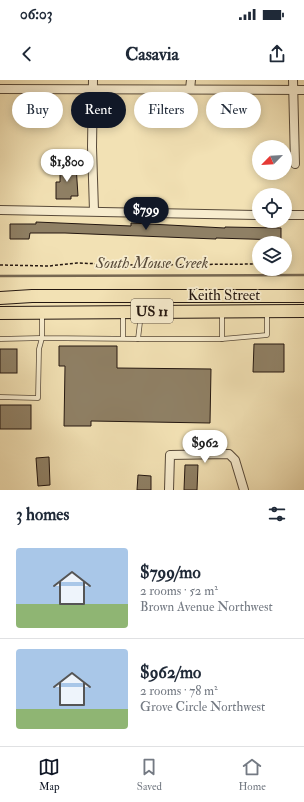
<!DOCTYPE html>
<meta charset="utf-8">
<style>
:root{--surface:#fff;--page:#f2f2f3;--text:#1f2937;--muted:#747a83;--line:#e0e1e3;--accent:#111827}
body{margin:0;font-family:"IM FELL Double Pica",serif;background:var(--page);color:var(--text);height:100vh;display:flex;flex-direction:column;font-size:15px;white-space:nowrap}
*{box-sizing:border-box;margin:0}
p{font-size:13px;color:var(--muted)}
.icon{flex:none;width:22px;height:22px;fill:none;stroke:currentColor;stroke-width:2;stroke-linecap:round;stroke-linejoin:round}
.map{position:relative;height:410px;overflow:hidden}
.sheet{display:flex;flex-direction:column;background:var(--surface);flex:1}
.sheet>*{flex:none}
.hud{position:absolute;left:12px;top:12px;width:280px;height:36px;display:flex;gap:8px}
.needle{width:26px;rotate:246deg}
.tools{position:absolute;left:252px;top:60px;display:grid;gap:8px}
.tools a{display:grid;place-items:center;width:40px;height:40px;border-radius:50%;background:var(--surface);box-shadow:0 2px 10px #0003;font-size:20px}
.price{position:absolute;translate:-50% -34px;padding:0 9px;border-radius:14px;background:#fff;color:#222;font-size:13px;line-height:26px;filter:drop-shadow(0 1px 2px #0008)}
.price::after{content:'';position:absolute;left:50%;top:24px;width:12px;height:9px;margin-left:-6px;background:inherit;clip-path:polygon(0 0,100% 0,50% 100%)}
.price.on{background:var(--accent);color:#fff}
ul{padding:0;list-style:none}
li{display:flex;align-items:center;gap:12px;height:100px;padding:0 16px}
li+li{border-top:1px solid var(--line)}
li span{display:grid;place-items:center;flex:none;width:112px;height:80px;border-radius:4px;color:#555}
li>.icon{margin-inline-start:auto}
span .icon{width:48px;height:48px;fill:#fffc;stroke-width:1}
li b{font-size:17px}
h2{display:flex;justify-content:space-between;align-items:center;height:48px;padding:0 16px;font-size:17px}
.pill{padding:0 14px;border-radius:18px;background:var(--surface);box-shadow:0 2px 10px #0003;font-size:14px;line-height:36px}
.pill.on{background:var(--accent);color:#fff}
.status{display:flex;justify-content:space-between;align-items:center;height:28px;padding:0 20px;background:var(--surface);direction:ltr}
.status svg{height:11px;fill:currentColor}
header{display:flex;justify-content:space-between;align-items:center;height:52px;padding:0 16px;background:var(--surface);font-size:18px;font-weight:700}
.tab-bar{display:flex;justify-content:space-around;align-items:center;height:56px;border-top:1px solid var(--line);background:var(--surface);font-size:11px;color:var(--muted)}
.tab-bar a{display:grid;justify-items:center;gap:2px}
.tab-bar .on{color:var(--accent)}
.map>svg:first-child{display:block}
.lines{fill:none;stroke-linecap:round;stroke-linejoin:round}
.stream{stroke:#766751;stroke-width:2.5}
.building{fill:#8f8065;stroke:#241710}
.service-casing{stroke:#584a39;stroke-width:5.5}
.minor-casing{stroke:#584a39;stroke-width:10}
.primary-casing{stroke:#241710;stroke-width:14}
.path{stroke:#241710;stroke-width:1.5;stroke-dasharray:3 2;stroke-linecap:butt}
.service{stroke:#f7ecce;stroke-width:4}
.minor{stroke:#f7ecce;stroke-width:8}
.primary{stroke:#f2e1b4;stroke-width:12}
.labels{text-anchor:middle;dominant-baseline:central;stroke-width:3.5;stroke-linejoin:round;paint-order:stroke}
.shield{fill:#f7ecce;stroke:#635749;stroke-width:1}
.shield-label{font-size:14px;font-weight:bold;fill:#241710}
.street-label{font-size:15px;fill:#241710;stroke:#f7ecce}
.water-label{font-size:16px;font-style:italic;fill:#5a4c3b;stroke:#f7ecce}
</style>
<div class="status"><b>06:03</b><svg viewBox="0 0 49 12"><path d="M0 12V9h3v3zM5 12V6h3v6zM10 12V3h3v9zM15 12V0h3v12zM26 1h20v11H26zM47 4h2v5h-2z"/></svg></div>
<header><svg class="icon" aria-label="back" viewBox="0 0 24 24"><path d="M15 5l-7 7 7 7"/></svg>Casavia<svg class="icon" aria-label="share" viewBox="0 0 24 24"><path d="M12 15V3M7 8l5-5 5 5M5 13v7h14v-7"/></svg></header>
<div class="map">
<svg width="304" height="410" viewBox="0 0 304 410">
<rect width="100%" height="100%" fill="#f2e1b4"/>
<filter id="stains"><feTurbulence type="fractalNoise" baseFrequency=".005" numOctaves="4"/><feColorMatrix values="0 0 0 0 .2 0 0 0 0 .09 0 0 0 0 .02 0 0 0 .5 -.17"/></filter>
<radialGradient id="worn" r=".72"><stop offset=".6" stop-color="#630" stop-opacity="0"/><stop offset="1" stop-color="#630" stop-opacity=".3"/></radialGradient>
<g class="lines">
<path class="stream" d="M0,196L304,195"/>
</g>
<g class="building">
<path d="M60,85H76L78,116H71V119H56V102H60Z"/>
<path d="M36,142L131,146V143L225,148V147L281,148V160L216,158V159L65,153H30L29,159H10V144H36Z"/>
<path d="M254,264H284V292H253Z"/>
<path d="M59,266H117V288L211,289L210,343L91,341V346H64L65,286H59Z"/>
<rect x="0" y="269" width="17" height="24"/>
<rect x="0" y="325" width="31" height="24"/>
<path d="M49,377L50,405L38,406L36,378Z"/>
<path d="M185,385H198L197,410H184Z"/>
<path d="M138,395L151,396V410H137Z"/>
</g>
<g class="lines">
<defs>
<g id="service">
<path d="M42,234V258L138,259L141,234"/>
<path d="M123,234V258"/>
<path d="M0,259L42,258L39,269L38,318L0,317"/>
<path d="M138,259H222V233"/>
<path d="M222,259L267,255V232"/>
</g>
<g id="minor">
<path d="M93,0L92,67L94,131"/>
<path d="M293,0L295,84"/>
<path d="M0,9L304,10"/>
<path d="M190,9L191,0"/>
<path d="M0,130L259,135"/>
<path d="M285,135H304"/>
<path d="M169,410L170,375L229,374L235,380L244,410"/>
</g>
<g id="primary">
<path d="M0,218L32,216H304"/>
<path d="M0,233L304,231"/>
</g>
</defs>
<use href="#service" class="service-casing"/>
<use href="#minor" class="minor-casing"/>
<use href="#primary" class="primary-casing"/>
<path class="path" d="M0,185L49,186L77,183L134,185L259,184"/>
<use href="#service" class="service"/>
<use href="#minor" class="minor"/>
<use href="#primary" class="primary"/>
</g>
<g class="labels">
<rect class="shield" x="131" y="219" width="42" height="24" rx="3"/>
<g class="shield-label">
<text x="152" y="231">US 11</text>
</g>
<g class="street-label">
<text x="224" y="215">Keith Street</text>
</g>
<g class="water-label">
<text x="152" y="183">South Mouse Creek</text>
</g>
</g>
<rect width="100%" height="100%" filter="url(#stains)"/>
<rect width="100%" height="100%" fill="url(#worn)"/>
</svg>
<div class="tools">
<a><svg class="needle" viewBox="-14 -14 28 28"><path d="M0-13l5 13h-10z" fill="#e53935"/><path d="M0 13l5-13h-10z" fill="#747a83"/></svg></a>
<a><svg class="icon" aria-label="locate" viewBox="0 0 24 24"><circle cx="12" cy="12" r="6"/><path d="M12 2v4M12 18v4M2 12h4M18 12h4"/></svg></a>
<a><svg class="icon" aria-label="layers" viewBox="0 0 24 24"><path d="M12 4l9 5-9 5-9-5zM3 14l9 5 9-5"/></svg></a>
</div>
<b class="price" style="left:67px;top:103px">$1,800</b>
<b class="price on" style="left:146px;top:151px">$799</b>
<b class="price" style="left:205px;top:384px">$962</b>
<div class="hud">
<a class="pill">Buy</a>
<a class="pill on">Rent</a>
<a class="pill">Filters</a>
<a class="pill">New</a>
</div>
</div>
<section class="sheet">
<h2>3 homes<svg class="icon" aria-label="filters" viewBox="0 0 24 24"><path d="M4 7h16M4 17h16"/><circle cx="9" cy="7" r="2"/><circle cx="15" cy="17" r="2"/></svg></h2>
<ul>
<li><span style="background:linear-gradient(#a9c7e8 70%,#8fb573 0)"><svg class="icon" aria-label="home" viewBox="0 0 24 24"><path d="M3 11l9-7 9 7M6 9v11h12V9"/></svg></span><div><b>$799/mo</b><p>2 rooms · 52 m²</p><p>Brown Avenue Northwest</p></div></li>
<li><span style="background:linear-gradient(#a9c7e8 75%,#8fb573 0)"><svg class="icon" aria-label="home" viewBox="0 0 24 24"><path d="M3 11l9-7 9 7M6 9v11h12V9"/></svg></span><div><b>$962/mo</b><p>2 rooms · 78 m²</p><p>Grove Circle Northwest</p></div></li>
</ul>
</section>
<nav class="tab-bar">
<a class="on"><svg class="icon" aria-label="map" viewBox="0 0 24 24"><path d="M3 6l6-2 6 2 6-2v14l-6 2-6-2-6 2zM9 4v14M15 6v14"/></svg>Map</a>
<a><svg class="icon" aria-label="saved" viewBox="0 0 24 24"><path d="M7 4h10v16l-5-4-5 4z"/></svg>Saved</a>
<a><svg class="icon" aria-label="home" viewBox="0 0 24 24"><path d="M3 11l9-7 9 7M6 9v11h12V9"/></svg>Home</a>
</nav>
